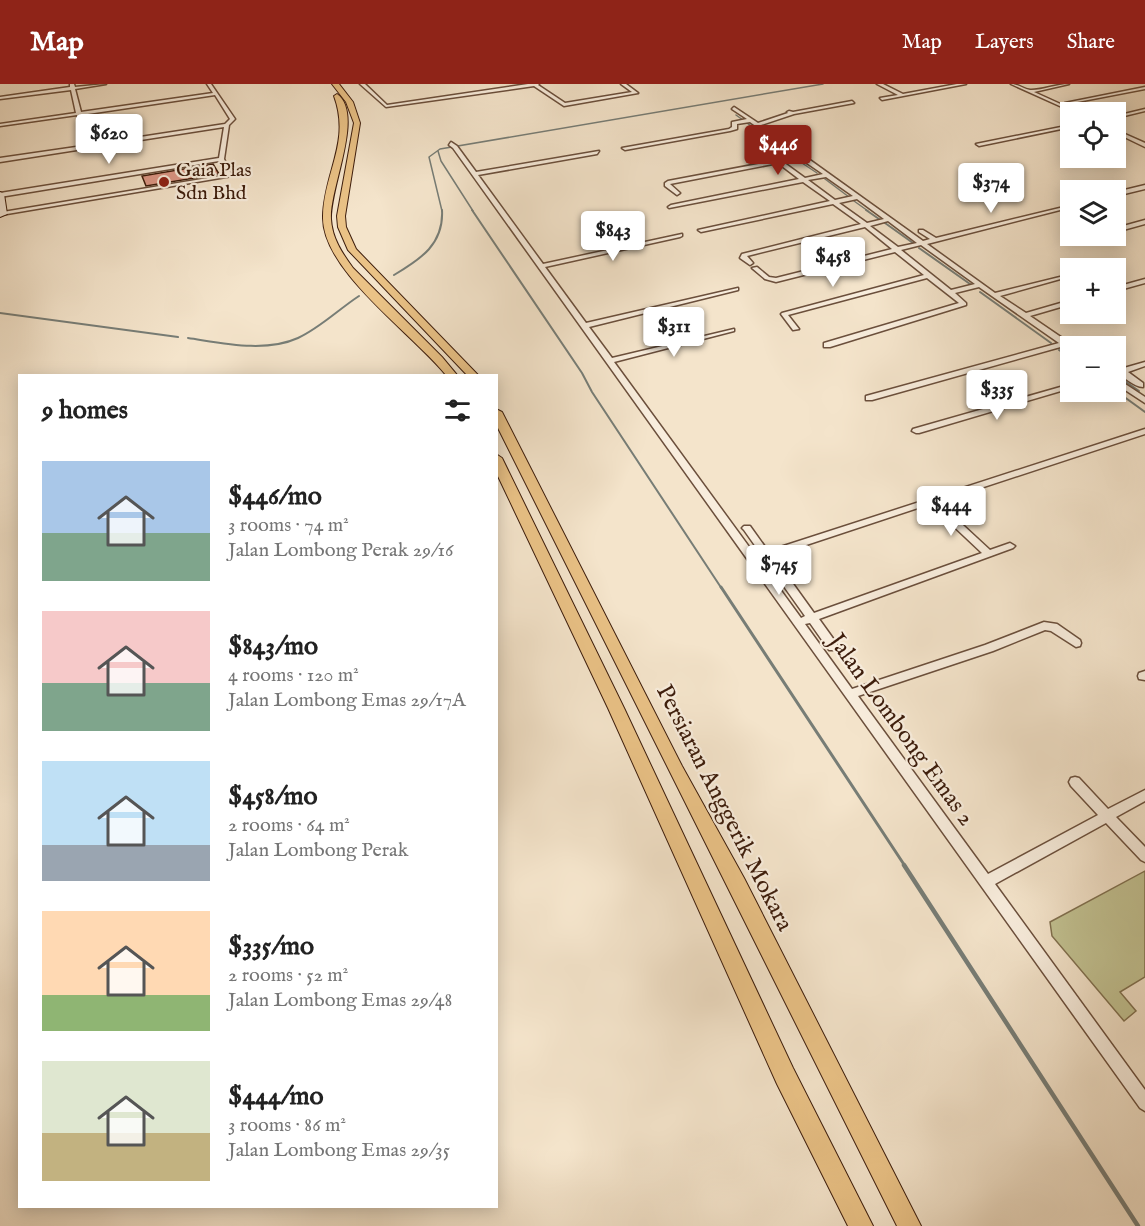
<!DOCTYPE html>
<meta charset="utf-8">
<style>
:root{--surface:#fff;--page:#f2f2f2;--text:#222;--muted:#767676;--accent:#8f2418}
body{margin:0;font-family:"IM FELL English",serif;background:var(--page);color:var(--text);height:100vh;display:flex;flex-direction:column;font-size:22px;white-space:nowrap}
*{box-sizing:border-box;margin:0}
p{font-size:20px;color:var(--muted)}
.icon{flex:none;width:33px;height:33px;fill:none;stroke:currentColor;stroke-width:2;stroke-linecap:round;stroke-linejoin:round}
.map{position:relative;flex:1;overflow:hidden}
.details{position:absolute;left:18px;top:290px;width:480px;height:834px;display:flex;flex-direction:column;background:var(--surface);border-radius:0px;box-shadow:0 3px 15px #0003}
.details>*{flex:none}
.fabs{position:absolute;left:1060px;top:18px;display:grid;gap:12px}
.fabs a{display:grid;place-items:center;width:66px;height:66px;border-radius:0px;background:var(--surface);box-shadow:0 3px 15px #0003;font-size:30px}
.price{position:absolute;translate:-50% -51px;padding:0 14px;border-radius:6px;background:#fff;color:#222;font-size:20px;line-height:39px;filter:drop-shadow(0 2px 3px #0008)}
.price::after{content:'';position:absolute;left:50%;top:36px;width:18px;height:14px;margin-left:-9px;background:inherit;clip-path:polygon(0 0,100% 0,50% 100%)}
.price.active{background:var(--accent);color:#fff}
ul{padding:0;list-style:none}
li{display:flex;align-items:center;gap:18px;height:150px;padding:0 24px}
li span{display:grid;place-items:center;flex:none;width:168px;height:120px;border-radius:0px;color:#555}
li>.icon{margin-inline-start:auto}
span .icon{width:72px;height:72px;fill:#fffc;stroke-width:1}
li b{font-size:26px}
h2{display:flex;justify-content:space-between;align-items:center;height:72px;padding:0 24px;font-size:26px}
header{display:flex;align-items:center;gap:36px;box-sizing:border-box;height:84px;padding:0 30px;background:var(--accent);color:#fff}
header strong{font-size:28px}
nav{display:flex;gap:33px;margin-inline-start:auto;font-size:21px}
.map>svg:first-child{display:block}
.green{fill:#c2c292;stroke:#80704f;stroke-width:1.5}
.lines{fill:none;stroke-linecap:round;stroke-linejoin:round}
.stream-far3{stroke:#777d76;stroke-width:1.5}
.stream-far2{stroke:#777d76;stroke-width:2}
.stream-far1{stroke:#777d76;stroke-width:3}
.stream{stroke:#777d76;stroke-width:4.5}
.building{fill:#dd9887;stroke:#3d1d0c;stroke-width:1.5}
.street-casing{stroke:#6b4f3c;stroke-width:3}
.secondary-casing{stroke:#3d1d0c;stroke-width:2}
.primary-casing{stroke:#3d1d0c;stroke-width:2}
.street{fill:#f8eddd;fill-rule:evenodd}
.secondary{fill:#f8eddd;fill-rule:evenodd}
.primary{fill:#eac286;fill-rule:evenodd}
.poi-dot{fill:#8f2418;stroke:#f8eddd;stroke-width:2}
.labels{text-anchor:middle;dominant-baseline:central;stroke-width:4.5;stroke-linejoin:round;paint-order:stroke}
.far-poi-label{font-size:20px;fill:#3d1d0c;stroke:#f8eddd;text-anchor:start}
.street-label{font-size:24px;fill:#3d1d0c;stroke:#f8eddd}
</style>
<header>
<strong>Map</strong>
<nav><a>Map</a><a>Layers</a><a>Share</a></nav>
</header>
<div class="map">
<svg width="1145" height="1142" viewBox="0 0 1145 1142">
<rect width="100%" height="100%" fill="#f4e4cb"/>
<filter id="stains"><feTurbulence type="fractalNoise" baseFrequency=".00333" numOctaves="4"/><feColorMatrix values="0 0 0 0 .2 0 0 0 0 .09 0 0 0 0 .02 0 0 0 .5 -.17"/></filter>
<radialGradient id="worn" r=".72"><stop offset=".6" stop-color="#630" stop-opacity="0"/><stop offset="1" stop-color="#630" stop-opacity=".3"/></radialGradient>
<path class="green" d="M1145,787V893L1120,908L1136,927L1124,937L1052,852L1050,838Z"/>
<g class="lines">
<g class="stream-far3">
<path d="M736,31L794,73"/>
<path d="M438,67L441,77L473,127"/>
<path d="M799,77L817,89"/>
<path d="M825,95L849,113"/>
<path d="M854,117L868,127"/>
<path d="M442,127L429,73L440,65L823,0"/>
</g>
<g class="stream-far2">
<path d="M472,126L582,289L592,308L722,505"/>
<path d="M866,126L879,135"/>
<path d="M885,139L913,159"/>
<path d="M919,164L970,200"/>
<path d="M394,191C421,175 444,160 442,126"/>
<path d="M980,208L1051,259"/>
<path d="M0,229L178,253"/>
<path d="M188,254C222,259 265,269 298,254C320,244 339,225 359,212"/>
<path d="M1059,266L1071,274"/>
<path d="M1119,293L1139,307"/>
<path d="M1116,307L1145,328"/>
</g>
<path class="stream-far1" d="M721,503L905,782"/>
<path class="stream" d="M904,781L1138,1142"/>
</g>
<path class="building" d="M213,80L219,90L146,102L142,92Z"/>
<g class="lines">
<defs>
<g id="street">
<path d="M70,0H74L75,3L106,0L75,5L81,28L213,9L207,0H211L235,35L229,41L224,75L232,92L1,131V129L3,128L226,91L219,77L0,113V109L219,74L224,43L0,78V74L83,62L77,31L0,42V40L76,29L71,6L0,15V13L70,3ZM215,11L230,35L225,40L88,61L81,31Z"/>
<path d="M360,0H365L387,21L528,0H539L538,1L565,19L632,8L621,0H626L638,9L564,22L534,2L386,23Z"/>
<path d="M877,0H883L903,10L957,0H966L882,16L880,14L898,11Z"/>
<path d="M1011,0C1018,0 1023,5 1030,6C1039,7 1057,0 1069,0L1034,8L1078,28H1073Z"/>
<path d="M1145,3V5L1067,20L1065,19Z"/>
<path d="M852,17L854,19L794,30L761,41L923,157L930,155L919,148V146H923L936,154L1068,122V124L927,160L995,209L1064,192V194L1000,212L1026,229L1071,216V220L1030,232L1074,262H1071V266L1064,262L872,316H866V312L1059,259L979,203L955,209L966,219V221L830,263H824V259L959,219L927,194L788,231L799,245L793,246L781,230L782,229L924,191L895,168L776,198L765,195L752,184L757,183L769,193L776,194L892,165L865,143L747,172L753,179L750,181L740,174L742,170L861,140L833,120L701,148L698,146L830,117L803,98L669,124L668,123L671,121L799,95L778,79L670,100L680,109L677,111L665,102V99L668,97L774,77L765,70L767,67L780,76L798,72L750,38L737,40V45L730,47L625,66L622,64L729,45L732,43V38L747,35L732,25L734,23L758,39L788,29L787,28L789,27L793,28ZM801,75L823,90L805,94L783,78ZM826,93L853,112L835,116L808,96ZM857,115L884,135L867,139L839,119ZM888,137L917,159L898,163L870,142ZM921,161L975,200L951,206L901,166Z"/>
<path d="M1145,25V27L1116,34V32Z"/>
<path d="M1071,41V43L979,62L976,60Z"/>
<path d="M1116,46L1145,59V63L1116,49Z"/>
<path d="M451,58L457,62L476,88L599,67L597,70L478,91L543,180L682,150V152L680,153L545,183L586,239L738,204V206L589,243L612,274L734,245V247L614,278L801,534L805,532L744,446L742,444L744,442H750L768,467L1145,345V350L938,418L990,466L1010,459L1015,462L1013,464L819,535L837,560L838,563L837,566H829L810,539L805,540L852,605L985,561L1044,538L1057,540L1080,556L1081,559L1080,562L1076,563L1051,547L1045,546L993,567L858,612L988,790L1098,731L1071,702L1069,698L1071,694L1075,693L1079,694L1108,725L1145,706V717L1116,733L1145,763V778L1141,776L1106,739L995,800L1145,1006V1027L1140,1024L453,64L449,61ZM930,420L982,469L814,529L773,472Z"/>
<path d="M1145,101V105L1116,112V108Z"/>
<path d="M1145,136V140L1116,148V144Z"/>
<path d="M1145,195V199L1116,207V203Z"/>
<path d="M1145,278V282L1128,288L1143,299V303C1134,303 1123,292 1116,288V280L1124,284Z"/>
<path d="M1116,294L1145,313V319L1116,300Z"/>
<path d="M1071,300V304L919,349H916L912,347L913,345Z"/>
<path d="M1145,587V596L1139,595L1138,592L1139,589Z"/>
</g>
<path id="secondary" d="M0,108L4,110L7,130L0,133Z"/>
<g id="primary">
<path d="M332,0H339L353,18L360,39L345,132L346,143L356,165L478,291H467L348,166L338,143L337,132L354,39L346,18Z"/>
<path d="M337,10C365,30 329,105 331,135C332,154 342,169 353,184L442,273L457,291H446C413,250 321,186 323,132C324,88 351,58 334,12Z"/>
<path d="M496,325L502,328L682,682L744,794L921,1142H897L496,340Z"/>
<path d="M496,370L502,374L624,624L793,984L873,1142H848L777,1000L608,624L496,388Z"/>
</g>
</defs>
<use href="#street" class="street-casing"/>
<use href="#secondary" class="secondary-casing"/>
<use href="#primary" class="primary-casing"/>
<use href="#street" class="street"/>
<use href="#secondary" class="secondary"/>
<use href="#primary" class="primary"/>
</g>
<circle class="poi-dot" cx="164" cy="98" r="6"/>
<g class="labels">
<g class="far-poi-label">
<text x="176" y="86">Gaia Plas<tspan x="176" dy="23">Sdn Bhd</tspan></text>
</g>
<g class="street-label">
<text transform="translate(901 646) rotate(54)">Jalan Lombong Emas 2</text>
<text transform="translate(724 724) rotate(63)">Persiaran Anggerik Mokara</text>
</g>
</g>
<rect width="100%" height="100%" filter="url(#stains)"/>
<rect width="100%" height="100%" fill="url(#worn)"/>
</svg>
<div class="fabs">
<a><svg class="icon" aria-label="locate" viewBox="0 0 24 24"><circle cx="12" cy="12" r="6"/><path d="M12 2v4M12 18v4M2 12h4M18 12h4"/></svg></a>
<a><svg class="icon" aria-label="layers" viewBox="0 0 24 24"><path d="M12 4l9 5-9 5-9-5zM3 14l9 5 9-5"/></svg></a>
<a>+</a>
<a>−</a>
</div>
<b class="price" style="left:109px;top:81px">$620</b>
<b class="price active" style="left:778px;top:92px">$446</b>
<b class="price" style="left:991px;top:130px">$374</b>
<b class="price" style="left:613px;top:178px">$843</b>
<b class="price" style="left:833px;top:204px">$458</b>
<b class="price" style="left:674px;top:274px">$311</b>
<b class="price" style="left:997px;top:337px">$335</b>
<b class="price" style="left:951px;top:453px">$444</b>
<b class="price" style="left:779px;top:512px">$745</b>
<section class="details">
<h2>9 homes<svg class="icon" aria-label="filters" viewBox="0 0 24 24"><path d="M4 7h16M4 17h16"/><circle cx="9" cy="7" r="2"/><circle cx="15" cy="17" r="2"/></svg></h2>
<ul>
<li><span style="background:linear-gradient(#a9c7e8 60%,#7fa58c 0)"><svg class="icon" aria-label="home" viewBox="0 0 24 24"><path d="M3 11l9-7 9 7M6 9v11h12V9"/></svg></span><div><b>$446/mo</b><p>3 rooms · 74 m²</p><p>Jalan Lombong Perak 29/16</p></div></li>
<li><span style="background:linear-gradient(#f6c9c9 60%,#7fa58c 0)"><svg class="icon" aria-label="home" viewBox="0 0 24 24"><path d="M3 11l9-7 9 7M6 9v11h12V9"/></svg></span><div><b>$843/mo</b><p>4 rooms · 120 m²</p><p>Jalan Lombong Emas 29/17A</p></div></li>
<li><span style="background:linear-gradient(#bfe0f5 70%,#9aa5b1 0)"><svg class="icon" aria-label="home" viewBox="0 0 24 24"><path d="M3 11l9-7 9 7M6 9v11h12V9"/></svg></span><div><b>$458/mo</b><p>2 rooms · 64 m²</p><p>Jalan Lombong Perak</p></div></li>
<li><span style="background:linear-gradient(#ffd9b3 70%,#8fb573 0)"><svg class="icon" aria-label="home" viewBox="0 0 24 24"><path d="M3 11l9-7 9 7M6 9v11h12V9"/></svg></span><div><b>$335/mo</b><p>2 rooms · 52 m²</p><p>Jalan Lombong Emas 29/48</p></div></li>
<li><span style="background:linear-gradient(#dfe7d0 60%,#c2b280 0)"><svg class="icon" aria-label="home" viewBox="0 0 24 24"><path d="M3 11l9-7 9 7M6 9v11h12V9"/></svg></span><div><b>$444/mo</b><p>3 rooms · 86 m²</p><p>Jalan Lombong Emas 29/35</p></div></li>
</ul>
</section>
</div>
